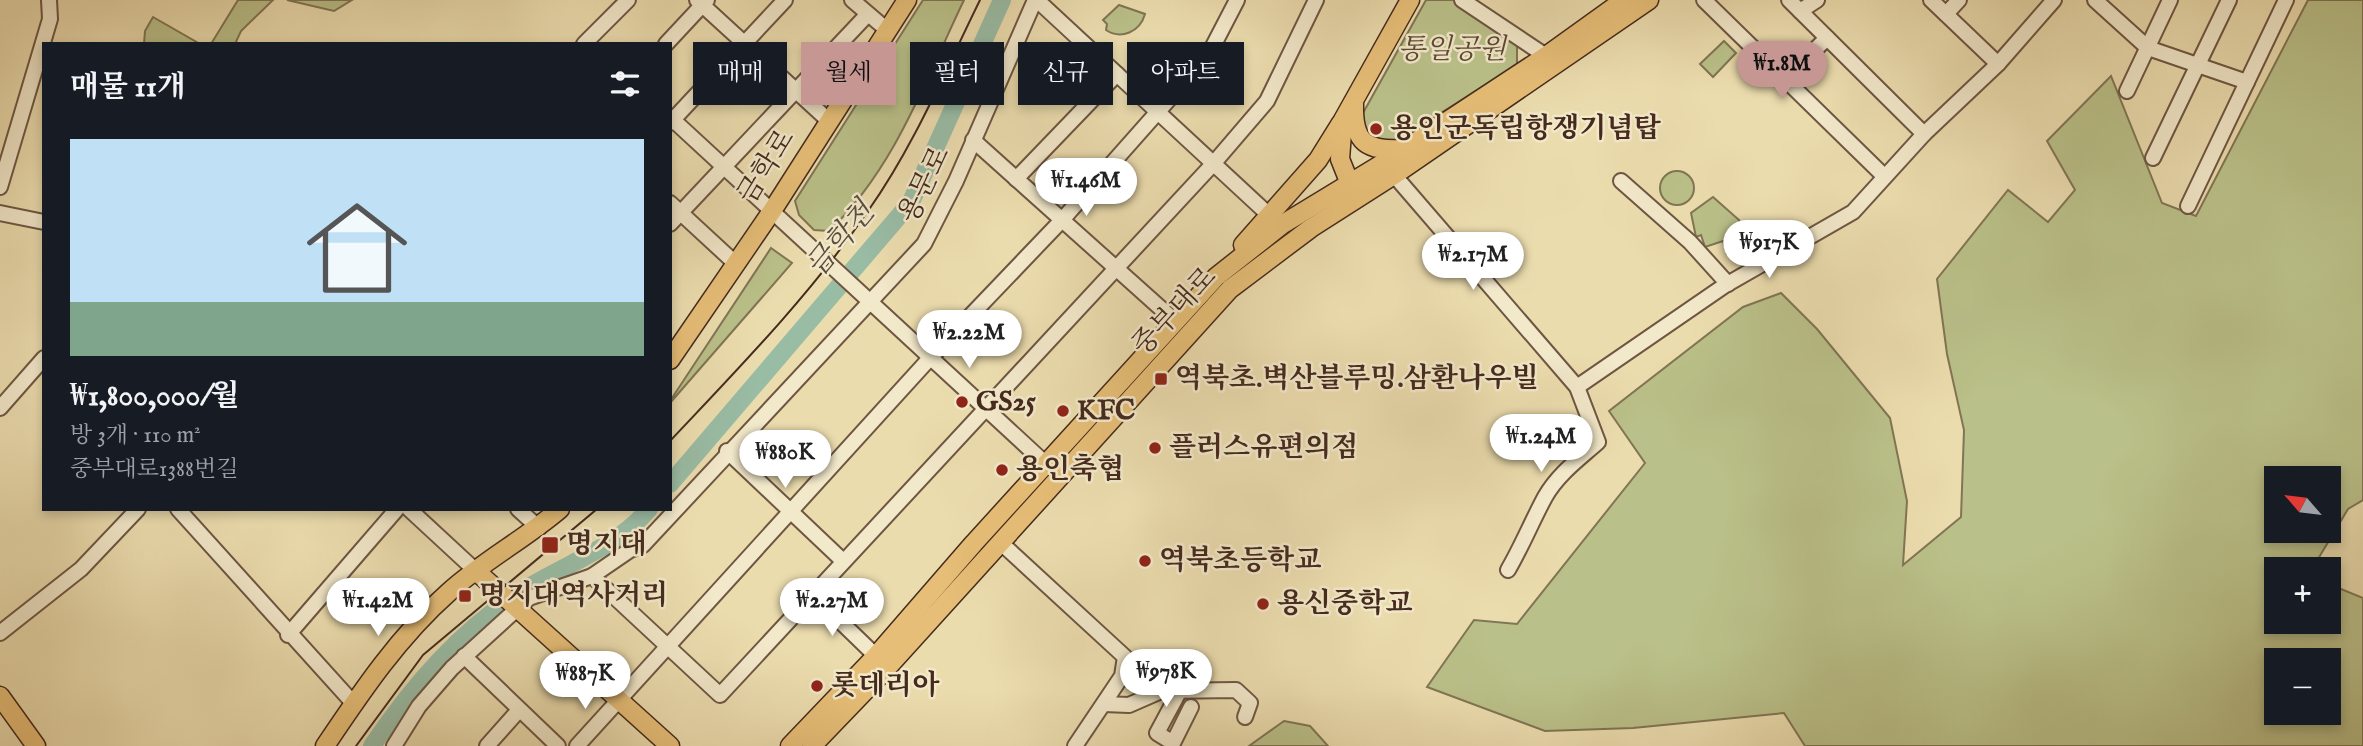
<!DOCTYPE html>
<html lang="ko">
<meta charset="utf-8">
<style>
:root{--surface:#171b24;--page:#20242c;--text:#f1f3f6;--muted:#9ea1a6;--line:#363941;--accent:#c59692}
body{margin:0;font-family:"IM FELL English","Noto Serif KR",serif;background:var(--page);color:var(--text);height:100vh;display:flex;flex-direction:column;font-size:26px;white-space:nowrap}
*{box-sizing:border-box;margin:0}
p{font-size:23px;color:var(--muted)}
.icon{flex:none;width:38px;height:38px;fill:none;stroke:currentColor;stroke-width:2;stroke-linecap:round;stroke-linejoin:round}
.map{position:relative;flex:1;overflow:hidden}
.sheet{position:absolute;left:42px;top:42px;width:630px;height:469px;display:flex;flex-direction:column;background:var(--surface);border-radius:0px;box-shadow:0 4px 10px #0003}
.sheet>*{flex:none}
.banner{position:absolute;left:693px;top:42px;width:665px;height:63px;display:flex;gap:14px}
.needle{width:46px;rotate:298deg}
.fabs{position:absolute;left:2264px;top:466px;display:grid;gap:14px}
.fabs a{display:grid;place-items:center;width:77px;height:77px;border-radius:0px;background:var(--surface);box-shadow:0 4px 10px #0003;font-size:35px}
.price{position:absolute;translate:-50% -60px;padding:0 16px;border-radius:24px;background:#fff;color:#222;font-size:23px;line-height:46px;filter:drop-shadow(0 2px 4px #0008)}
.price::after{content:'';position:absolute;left:50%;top:42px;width:21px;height:16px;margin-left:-10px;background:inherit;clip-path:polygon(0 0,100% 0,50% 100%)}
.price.selected{background:var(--accent);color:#111}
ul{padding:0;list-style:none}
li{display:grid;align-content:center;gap:14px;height:371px;padding:0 28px}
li+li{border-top:2px solid var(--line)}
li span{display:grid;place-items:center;height:217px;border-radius:0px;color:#555}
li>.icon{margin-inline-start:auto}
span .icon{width:126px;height:126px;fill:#fffc;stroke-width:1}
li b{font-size:30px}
h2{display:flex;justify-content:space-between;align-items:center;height:84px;padding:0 28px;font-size:30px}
.pill{padding:0 24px;border-radius:0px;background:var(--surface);box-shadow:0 4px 10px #0003;font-size:24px;line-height:63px}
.pill.selected{background:var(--accent);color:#111}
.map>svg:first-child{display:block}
.green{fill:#bac089;stroke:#807554;stroke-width:2;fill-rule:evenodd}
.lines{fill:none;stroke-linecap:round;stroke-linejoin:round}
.river{stroke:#99bca5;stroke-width:18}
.minor-casing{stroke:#6e5642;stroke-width:18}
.major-casing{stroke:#452a1e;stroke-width:21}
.minor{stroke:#f2e8ca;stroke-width:14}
.major{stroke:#e6be77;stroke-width:18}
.tram{stroke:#452a1e;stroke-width:2}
.poi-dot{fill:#8f2418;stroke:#f2e8ca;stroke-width:2.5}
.labels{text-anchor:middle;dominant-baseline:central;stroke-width:5;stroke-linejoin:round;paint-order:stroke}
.park-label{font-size:28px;font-style:italic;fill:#5c4833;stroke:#f2e8ca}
.poi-label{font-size:28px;font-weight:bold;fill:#452a1e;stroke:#f2e8ca;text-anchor:start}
.street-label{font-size:28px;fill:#452a1e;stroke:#f2e8ca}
.water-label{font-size:30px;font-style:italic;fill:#5a4e40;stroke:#f2e8ca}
</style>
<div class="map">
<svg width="2363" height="746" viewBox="0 0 2363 746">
<rect width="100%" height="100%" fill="#ebdcae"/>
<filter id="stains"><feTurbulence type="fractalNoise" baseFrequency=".00286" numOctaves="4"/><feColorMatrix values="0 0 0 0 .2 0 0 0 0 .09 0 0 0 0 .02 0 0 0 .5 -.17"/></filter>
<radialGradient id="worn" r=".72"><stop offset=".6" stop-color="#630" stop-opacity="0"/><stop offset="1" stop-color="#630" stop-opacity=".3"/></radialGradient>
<g class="green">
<path d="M238,0H273L241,31L235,44H211Z"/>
<path d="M287,0H352L334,11Z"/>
<path d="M923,0H964C926,79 894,170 829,231L814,230L799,215L795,201Z"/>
<path d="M1426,0H1462L1517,37V65L1390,145H1375L1358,122Z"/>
<path d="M2308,0H2363V500L2348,509L2312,569H2277V621H2329V584L2363,598V746H1805L1784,713L1633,728L1545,731L1427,687L1474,620L1517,624L1645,463L1609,411L1743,307L1781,293L1817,329L1890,418L1907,501L1903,565L1961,517L1964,430L1947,354L1937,279L2008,190L2048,222L2075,190L2047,141L2111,76L2162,203L2196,216ZM2277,478H2329V530H2277ZM2277,660H2329V712H2277Z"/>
<path d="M1119,5L1145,14C1140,32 1121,40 1106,30L1107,24L1103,20Z"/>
<path d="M153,17L200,44H144L145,31Z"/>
<path d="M1724,41L1736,53L1713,77L1700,64Z"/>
<circle cx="1677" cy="188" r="17"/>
<path d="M1713,197L1739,220L1747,249L1727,254L1723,241L1705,247L1701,235L1696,237L1691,213Z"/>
<path d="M771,248L792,263L670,403V401Z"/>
<path d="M1284,721L1310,726L1328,746H1249Z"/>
</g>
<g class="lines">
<g class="river">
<path d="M670,484L911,202L1002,0"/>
<path d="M372,746C414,684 460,631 524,590C567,563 616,548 649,509"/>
</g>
<defs>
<g id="minor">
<path d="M697,0L828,120"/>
<path d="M852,0L886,29"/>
<path d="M1037,0L1269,215"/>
<path d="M1462,0L1546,56"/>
<path d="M1704,0L1884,176"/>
<path d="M1789,0L1924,134"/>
<path d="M1931,0L1998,64"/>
<path d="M2095,0L2148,48L2247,82"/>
<path d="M1800,11L1817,0"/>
<path d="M1946,14L1959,0"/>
<path d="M584,44L628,0"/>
<path d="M666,44L707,0"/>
<path d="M1785,79L1827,38"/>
<path d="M2127,91L2170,0"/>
<path d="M670,117L1047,465"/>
<path d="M670,123L785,0"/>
<path d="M973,140L1176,322"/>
<path d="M2153,158L2229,0"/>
<path d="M1394,175L1577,387L1598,442C1579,459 1558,474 1545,497C1532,521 1522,546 1508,570"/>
<path d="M1016,179L1117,74"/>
<path d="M1621,181L1690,242L1728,284"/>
<path d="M0,187L50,19L49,0"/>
<path d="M670,203L735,263"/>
<path d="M2188,206L2286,0"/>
<path d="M0,213L44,222"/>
<path d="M670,224L867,15"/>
<path d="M1577,387L1724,286L1853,212L1924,134L1998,64L2054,0"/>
<path d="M0,408L44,358"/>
<path d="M727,451L842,560"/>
<path d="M178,509L354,704"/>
<path d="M409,509L476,571"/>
<path d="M518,509L539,528"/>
<path d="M1000,542L1125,657L1122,676L1075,746"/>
<path d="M592,576L720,695L1213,164L1267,101L1316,0"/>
<path d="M813,595L876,656"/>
<path d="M0,633L81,569L138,509"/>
<path d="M288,635L397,509"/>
<path d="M464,656L558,746"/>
<path d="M1179,692L1157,733L1173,743L1191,707"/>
<path d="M1104,704L1129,705L1161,691L1236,690L1250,703L1245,717"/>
<path d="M394,746L419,706L452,668L529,598L592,576L630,550L643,545L924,244L956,181L1035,0"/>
<path d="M487,746L519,710"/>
<path d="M577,746L931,357L1062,220L1209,54L1237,0"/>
</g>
<g id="major">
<path d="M1354,104C1353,144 1367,151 1404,149"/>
<path d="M1354,194L1340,159L1343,120L1410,0"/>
<path d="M1243,245L1318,160L1341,123"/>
<path d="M670,360L772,211L907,0"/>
<path d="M476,571L670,746"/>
<path d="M0,696L36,746"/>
<path d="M325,746C362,691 399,636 449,592C483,561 525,539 560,509"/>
<path d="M790,746L876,656L974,543L1216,277L1283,224L1385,162L1546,56L1624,0"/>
<path d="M812,746L887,668L1230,289L1311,228L1394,175L1649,0"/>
</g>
</defs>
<use href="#minor" class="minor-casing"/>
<use href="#major" class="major-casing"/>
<use href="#minor" class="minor"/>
<use href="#major" class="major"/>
<g class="tram">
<path d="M670,441C739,368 811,294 868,211C914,146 945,71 980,0"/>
<path d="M356,746L423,655L597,509"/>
</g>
</g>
<g class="poi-dot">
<circle cx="1376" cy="129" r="7"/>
<rect x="1154" y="372" width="14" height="14" rx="3.5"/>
<circle cx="962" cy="402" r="7"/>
<circle cx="1063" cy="411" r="7"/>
<circle cx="1155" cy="448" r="7"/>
<circle cx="1002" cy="470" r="7"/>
<rect x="541" y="536" width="18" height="18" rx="3.5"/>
<circle cx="1145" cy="561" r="7"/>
<rect x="458" y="589" width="14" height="14" rx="3.5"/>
<circle cx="1263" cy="604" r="7"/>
<circle cx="817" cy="686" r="7"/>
</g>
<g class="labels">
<g class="park-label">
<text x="1452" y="50">통일공원</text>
</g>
<g class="poi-label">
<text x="1390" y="129">용인군독립항쟁기념탑</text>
<text x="1175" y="379">역북초.벽산블루밍.삼환나우빌</text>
<text x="976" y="402">GS25</text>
<text x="1077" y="411">KFC</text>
<text x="1169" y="448">플러스유편의점</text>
<text x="1016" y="470">용인축협</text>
<text x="566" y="545">명지대</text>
<text x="1159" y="561">역북초등학교</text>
<text x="479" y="596">명지대역사거리</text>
<text x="1277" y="604">용신중학교</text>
<text x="831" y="686">롯데리아</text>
</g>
<g class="street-label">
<text transform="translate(767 167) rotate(-58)">금학로</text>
<text transform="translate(925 185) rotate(-64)">용문로</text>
<text transform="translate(1175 312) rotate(-47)">중부대로</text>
</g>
<g class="water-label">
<text transform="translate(841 240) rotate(-50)">금학천</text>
</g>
</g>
<rect width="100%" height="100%" filter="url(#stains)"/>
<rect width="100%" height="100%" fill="url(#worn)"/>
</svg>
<div class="fabs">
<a><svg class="needle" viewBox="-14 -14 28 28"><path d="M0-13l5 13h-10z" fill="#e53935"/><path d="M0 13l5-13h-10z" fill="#9ea1a6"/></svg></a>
<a>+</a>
<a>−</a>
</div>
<b class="price selected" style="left:1782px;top:101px">₩1.8M</b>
<b class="price" style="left:1086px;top:218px">₩1.46M</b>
<b class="price" style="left:1769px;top:280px">₩917K</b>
<b class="price" style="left:1473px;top:292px">₩2.17M</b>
<b class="price" style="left:969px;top:370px">₩2.22M</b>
<b class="price" style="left:1541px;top:474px">₩1.24M</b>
<b class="price" style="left:785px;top:490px">₩880K</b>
<b class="price" style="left:378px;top:638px">₩1.42M</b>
<b class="price" style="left:832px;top:638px">₩2.27M</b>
<b class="price" style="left:1166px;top:709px">₩978K</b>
<b class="price" style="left:585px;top:711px">₩887K</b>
<div class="banner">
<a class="pill">매매</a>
<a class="pill selected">월세</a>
<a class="pill">필터</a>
<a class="pill">신규</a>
<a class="pill">아파트</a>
</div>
<section class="sheet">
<h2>매물 11개<svg class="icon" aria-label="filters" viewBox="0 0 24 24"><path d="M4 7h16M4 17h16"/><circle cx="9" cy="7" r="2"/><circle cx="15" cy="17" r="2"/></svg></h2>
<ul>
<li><span style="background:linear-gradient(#bfe0f5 75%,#7fa58c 0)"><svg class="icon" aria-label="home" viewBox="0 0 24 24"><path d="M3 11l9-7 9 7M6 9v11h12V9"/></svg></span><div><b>₩1,800,000/월</b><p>방 3개 · 110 m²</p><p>중부대로1388번길</p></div></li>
</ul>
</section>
</div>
